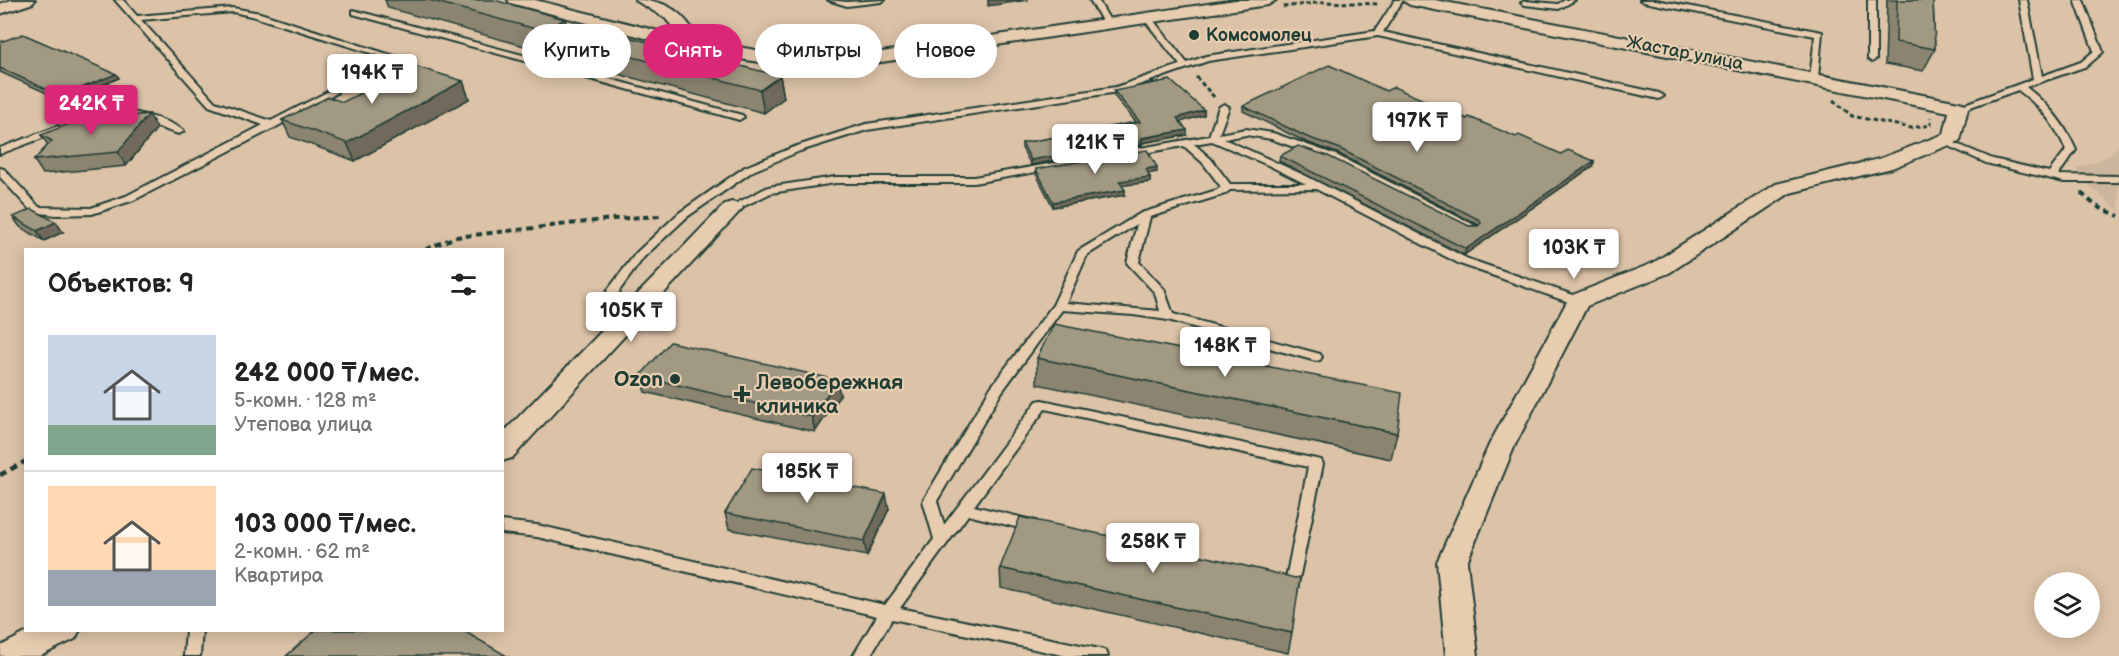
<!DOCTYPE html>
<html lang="ru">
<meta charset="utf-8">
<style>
:root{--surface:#fff;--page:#f2f2f2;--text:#222;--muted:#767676;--line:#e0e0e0;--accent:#db2777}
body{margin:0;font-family:"Balsamiq Sans",sans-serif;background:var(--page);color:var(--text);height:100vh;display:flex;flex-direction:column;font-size:22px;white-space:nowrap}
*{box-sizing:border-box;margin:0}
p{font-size:20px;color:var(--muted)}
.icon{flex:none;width:33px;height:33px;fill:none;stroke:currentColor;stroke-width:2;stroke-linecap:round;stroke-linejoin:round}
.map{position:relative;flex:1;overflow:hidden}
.panel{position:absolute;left:24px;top:248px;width:480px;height:384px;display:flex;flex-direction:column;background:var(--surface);border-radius:0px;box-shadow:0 3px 15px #0003}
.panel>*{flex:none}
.guide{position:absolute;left:522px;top:24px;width:570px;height:54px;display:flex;gap:12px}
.buttons{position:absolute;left:2034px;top:572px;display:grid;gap:12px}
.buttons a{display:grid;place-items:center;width:66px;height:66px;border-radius:50%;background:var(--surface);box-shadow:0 3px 15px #0003;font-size:30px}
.price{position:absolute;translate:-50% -51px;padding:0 14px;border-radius:6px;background:#fff;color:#222;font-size:20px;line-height:39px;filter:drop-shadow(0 2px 3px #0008)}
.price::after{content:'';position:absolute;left:50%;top:36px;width:18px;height:14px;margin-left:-9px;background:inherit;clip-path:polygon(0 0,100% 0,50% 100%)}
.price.current{background:var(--accent);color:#fff}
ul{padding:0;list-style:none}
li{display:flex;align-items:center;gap:18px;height:150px;padding:0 24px}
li+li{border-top:2px solid var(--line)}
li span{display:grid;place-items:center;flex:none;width:168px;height:120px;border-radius:0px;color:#555}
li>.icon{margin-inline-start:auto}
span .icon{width:72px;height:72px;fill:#fffc;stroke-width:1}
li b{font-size:26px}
h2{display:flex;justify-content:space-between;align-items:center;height:72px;padding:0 24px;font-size:26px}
.tag{padding:0 21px;border-radius:27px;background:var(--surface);box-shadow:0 3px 15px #0003;font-size:21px;line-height:54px}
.tag.current{background:var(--accent);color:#fff}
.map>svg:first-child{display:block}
.built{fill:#cbb69d}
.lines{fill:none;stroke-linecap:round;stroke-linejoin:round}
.lane-casing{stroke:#1f3d34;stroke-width:4}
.street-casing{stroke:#1f3d34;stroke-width:4}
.path-far2{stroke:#1f3d34;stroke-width:3;stroke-dasharray:4.5 3;stroke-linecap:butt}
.path-far1{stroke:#1f3d34;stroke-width:4;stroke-dasharray:6 4.5;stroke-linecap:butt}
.path{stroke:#1f3d34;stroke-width:4.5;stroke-dasharray:7 5;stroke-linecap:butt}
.lane{fill:#e8ccaf;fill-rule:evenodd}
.street{fill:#e8ccaf;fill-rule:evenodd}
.wall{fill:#8b8471;stroke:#1f3d34;stroke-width:1.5}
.shaded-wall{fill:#716b5c;stroke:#1f3d34;stroke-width:1.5}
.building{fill:#a29983;stroke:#1f3d34;stroke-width:1.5}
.poi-dot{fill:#1f3d34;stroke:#e8ccaf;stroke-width:2}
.labels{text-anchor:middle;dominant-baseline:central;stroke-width:4.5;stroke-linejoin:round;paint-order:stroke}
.far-poi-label{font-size:18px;font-weight:bold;fill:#1f3d34;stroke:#e8ccaf;text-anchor:start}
.far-street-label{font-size:18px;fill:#1f3d34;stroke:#e8ccaf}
.poi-label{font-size:21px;font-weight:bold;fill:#1f3d34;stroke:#e8ccaf;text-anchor:end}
</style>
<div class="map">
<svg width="2119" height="656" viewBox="0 0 2119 656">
<rect width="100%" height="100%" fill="#dcc3a8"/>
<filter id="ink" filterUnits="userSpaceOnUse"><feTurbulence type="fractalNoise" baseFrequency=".0167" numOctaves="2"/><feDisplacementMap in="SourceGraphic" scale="12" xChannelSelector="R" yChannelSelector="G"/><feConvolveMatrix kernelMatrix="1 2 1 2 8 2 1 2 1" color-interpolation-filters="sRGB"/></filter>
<g filter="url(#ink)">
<path class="built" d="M2119,146V211L2085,182L2076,169L2107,157Z"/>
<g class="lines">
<defs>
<g id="lane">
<path d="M115,0H123L137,16L233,8L260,13L400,58L393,60L255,17L233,12L141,20L215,102L271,121L329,91L332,90L337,93L276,127L134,200L92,214L56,215L32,212L0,177V168L4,169L39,207L91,208L126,196L263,125L209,106Z"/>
<path d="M828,0L847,2L885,0L881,2L847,6Z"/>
<path d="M1090,0H1098L1112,24L1111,26H1105Z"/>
<path d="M1395,0H1403L1383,32L1659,93L1664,96L1659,99L1378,36L1208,61L1118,92L867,130L800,151L753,171L687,217L644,257L619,291L627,323L621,327L615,323L607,291L636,253L679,213L745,167L794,147L866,124L1116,87L1180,65L1143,18L1147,16H1150L1187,63L1206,56L1375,31Z"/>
<path d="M1565,0H1575L1559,9L1525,5L1521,3L1525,1L1558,4Z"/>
<path d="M1640,0H1656L1822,32L1818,78L1814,81L1810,78L1815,36L1644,2Z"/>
<path d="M1868,0H1876V59L1872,62L1868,59Z"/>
<path d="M2019,0H2027L2042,76L2081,62L2094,51L2075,0H2083L2103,52L2087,66L2026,87C2049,105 2064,123 2076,150L2058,175L2119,176V182H2064L1986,163L1937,141L1942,138L1945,139L1993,159L2049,172L2066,150C2055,124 2041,107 2018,90L1962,110L1959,111L1954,108L2033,79Z"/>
<path d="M353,10L545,61L611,24H617V28L554,64L742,115L744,117L739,120L736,119L353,14Z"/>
<path d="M1224,104L1229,107L1219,134L1246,129L1273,133L1336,155L1478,227L1477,229H1469L1328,159L1271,139L1246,135L1224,139L1306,176L1468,259L1582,298L1584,301L1578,305L1574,304L1460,264L1316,189L1230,190L1225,194L1150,217L1139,262L1164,289L1173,314L1320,354L1322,357L1320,360L1316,361L1168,320L1133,315L1062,310L1001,393L937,501L944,525L1037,401L1042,400L1316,459L1321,460L1323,464L1296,594L1291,596L1282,593L1279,589L1285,584L1308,467L1045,409L974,506L1036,521L1038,525L1036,529L1031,531L968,515L900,608L1100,649L1106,651L1108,656H1067L892,619L870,656H853L877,616L537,537L502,533V521L537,525L885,605L934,539L923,501L991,387L1053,305L1078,251L1141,213L1217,190L1221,187L1203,163L1184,146L974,183H835L771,193L736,210H728L727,208L768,187L835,177H974L1209,136L1219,107ZM1212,141L1270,166L1306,184H1230L1211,159L1194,144ZM1137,224L1127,263L1155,293L1160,311L1066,303L1087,255Z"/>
<path d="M110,110C131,110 167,118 184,131L179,134C140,123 128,110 85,121L80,118L95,112Z"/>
<path d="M58,126L63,129L61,131L0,154V148Z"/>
<path d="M186,630H202L200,656H184Z"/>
</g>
<g id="street">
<path d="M11,0H35L33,3L0,14V4Z"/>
<path d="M508,0H535L674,35L676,31L665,18L635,0C662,0 677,7 693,30L690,39L803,58L868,54L1235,0H1276L1268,5L868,64L803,68L746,60L680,47L510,3Z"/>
<path d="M1402,0H1435L1959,102L1966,104L1968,108L1960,141L1892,168L1790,193L1669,273L1587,306L1515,445L1467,562L1478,656H1446L1437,562L1489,445L1570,296L1653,263L1776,184L1879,159L1944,134L1949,112L1410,5Z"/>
<path d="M732,202L739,204L743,208L739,212L512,458L502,461V434L725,204Z"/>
<path d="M31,630H80L75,639L40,656H0L1,646Z"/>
</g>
</defs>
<use href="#lane" class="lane-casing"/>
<use href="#street" class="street-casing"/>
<g class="path-far2">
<path d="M1283,7L1323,2L1380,4"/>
<path d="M1196,77L1215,98"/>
<path d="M1833,100L1852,116L1911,128L1931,125V117"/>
</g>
<g class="path-far1">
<path d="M2081,193L2096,206L2119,216"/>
<path d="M426,249L456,237L612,219L661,216"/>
</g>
<path class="path" d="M0,475L26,461"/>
<use href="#lane" class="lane"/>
<use href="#street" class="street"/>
</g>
<g class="wall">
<path d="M385,0H494L570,35L780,76L784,98L764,113L569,61L564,44L549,53L388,8Z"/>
<path d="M1887,0H1933L1935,49L1923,71L1885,64Z"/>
<path d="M0,42L116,74L119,78L64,101L0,72Z"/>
<path d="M463,81L469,99L355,161L290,137L282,120L343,102Z"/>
<path d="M1114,91L1204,110V115L1180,122L1187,135L1142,143V145L1031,165L1022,148V143L1136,122L1114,96Z"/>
<path d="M1386,91L1467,119L1561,154L1594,161L1593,166L1464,255L1279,161L1280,156L1469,226L1479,225L1337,153L1306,142L1243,111V106Z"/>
<path d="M157,128L126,166L43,174L34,160L48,145L41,135Z"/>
<path d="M1036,169L1157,172L1148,173L1150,177V182L1122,185L1125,195L1053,207L1036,174Z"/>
<path d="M13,217L63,232L44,241L20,227Z"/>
<path d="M1037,358L1397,433L1391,459L1037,384Z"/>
<path d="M640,376L840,395L815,432L645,392Z"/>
<path d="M889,509L867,556L729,529L725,513Z"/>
<path d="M1000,568L1292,633L1288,653L1001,588Z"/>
</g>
<g class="shaded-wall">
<path d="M988,0H1028L988,6Z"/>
<path d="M565,19L571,41L563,39L564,44L549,53L543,31Z"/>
<path d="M116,74L119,78L64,101L61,96Z"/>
<path d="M780,76L784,98L764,113L760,90Z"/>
<path d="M463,81L469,99L355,161L347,143Z"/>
<path d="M1204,110V115L1177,123V118Z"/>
<path d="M149,114L157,128L126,166L118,152Z"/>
<path d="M1187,130V135L1142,143V145L1031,165V160Z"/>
<path d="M1594,161L1593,166L1464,255L1466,249Z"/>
<path d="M1157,167V172L1145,174L1146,169Z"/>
<path d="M1150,177V182L1119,186V181Z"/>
<path d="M1125,190V195L1053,207V202Z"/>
<path d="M56,222L63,232L44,241L37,231Z"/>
<path d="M837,380L840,395L815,432L812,417Z"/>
<path d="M886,494L889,509L867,556L864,541Z"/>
</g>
<g class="building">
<path d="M429,0H494L565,19L543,31Z"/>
<path d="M1897,0H1933L1935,49L1896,42Z"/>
<path d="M585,26L780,76L760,90L563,39Z"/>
<path d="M23,34L116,74L61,96L0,68V42Z"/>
<path d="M1329,65L1386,91L1394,87L1467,119L1469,117L1516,137L1519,135L1561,154L1568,150L1594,161L1466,249L1280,156L1298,146L1328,156L1469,226H1478L1481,223L1480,220L1338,148L1307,137L1243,106Z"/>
<path d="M414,66L463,81L347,143L282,120L328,97L343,102Z"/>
<path d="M1170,80L1204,110L1177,118L1187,130L1141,138L1142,141L1031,160L1022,143L1140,122L1114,91Z"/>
<path d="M96,113L106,118L149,114L118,152L34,160L52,141L41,135Z"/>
<path d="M1147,150L1157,167L1146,169L1150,177L1119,181L1125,190L1053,202L1036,169Z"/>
<path d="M32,209L56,222L37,231L13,217Z"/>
<path d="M1054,324L1402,393L1397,433L1037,358Z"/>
<path d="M670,342L837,380L812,417L640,376Z"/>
<path d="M752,468L886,494L864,541L725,513Z"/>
<path d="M1020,517L1208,557L1295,578L1300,577L1292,633L1000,568Z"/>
<path d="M316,630H462L507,656H286Z"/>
</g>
</g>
<g class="poi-dot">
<circle cx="1194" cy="35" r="6"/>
<circle cx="675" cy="379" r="6"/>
<path d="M739 385h6v6h6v6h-6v6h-6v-6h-6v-6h6z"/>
</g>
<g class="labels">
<g class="far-poi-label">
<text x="1206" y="35">Комсомолец</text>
</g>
<g class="far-street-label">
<text transform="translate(1685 53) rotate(11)">Жастар улица</text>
</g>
<g class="poi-label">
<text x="663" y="379">Ozon</text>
<text x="756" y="382" text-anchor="start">Левобережная<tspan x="756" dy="24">клиника</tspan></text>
</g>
</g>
</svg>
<div class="buttons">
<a><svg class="icon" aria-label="layers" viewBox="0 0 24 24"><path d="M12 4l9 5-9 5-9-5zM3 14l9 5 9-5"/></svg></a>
</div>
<b class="price" style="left:372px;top:105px">194K ₸</b>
<b class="price current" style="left:91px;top:136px">242K ₸</b>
<b class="price" style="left:1417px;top:153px">197K ₸</b>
<b class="price" style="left:1095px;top:175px">121K ₸</b>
<b class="price" style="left:1574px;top:280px">103K ₸</b>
<b class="price" style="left:631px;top:343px">105K ₸</b>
<b class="price" style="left:1225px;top:378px">148K ₸</b>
<b class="price" style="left:807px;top:504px">185K ₸</b>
<b class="price" style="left:1153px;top:574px">258K ₸</b>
<div class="guide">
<a class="tag">Купить</a>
<a class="tag current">Снять</a>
<a class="tag">Фильтры</a>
<a class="tag">Новое</a>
</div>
<section class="panel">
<h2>Объектов: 9<svg class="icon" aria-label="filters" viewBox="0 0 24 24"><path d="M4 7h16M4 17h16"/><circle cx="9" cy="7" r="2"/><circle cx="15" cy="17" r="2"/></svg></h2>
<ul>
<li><span style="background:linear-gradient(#c9d6e8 75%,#7fa58c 0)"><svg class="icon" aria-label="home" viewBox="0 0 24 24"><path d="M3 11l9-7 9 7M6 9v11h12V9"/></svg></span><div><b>242 000 ₸/мес.</b><p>5-комн. · 128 m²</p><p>Утепова улица</p></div></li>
<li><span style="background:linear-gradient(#ffd9b3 70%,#9aa5b1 0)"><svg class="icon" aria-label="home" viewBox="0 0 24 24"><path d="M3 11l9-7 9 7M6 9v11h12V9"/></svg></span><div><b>103 000 ₸/мес.</b><p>2-комн. · 62 m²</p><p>Квартира</p></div></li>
</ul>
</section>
</div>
